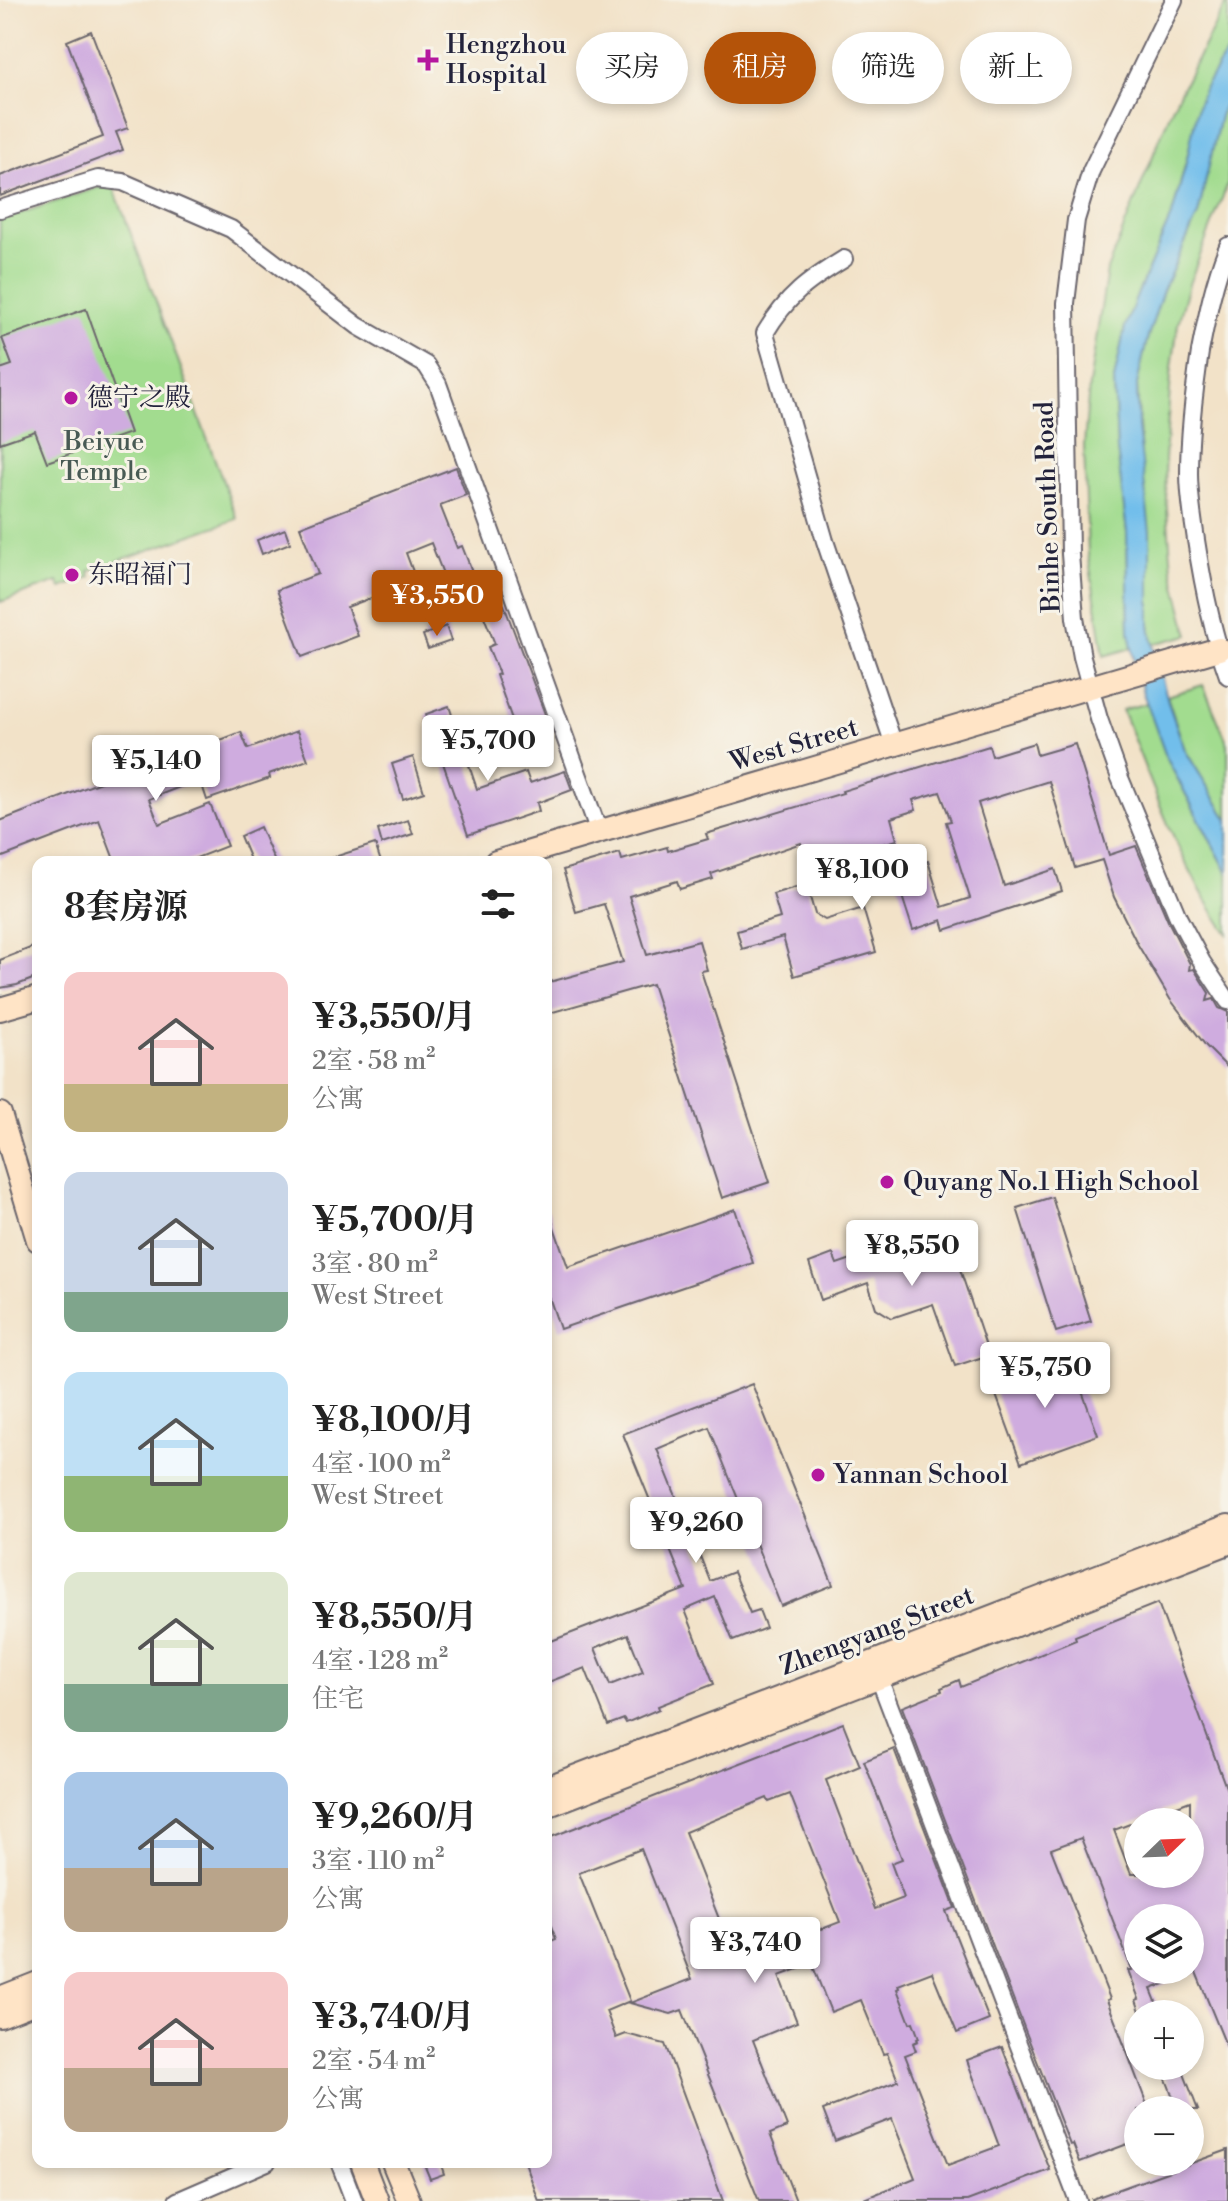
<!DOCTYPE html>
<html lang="zh">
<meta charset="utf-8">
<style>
:root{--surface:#fff;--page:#f6f6f6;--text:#222;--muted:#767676;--accent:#b45309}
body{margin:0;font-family:"Libre Bodoni","Noto Serif SC",serif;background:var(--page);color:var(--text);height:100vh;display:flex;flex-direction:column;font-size:30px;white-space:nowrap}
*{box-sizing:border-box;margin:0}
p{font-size:26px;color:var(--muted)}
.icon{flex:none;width:44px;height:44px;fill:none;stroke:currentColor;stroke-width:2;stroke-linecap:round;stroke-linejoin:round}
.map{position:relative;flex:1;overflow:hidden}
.side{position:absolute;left:32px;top:856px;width:520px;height:1312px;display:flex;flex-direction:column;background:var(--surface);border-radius:16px;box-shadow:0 4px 12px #0003}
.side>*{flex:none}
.hud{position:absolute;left:576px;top:32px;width:532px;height:72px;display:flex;gap:16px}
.needle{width:52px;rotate:67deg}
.controls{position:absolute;left:1124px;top:1808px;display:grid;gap:16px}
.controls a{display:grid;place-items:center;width:80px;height:80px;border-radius:50%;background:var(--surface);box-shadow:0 4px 12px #0003;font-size:40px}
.price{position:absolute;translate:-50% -68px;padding:0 18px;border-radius:8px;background:#fff;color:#222;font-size:26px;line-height:52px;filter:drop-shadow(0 2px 4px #0008)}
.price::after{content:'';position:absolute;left:50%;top:48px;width:24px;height:18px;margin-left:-12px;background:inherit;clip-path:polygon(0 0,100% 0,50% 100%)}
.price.selected{background:var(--accent);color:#fff}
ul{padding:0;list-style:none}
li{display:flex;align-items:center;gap:24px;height:200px;padding:0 32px}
li span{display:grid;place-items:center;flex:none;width:224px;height:160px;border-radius:16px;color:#555}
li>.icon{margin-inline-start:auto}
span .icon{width:96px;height:96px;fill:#fffc;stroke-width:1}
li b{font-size:34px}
h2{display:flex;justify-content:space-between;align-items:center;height:96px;padding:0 32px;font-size:34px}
.tag{padding:0 28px;border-radius:36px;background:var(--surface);box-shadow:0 4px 12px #0003;font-size:28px;line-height:72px}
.tag.selected{background:var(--accent);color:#fff}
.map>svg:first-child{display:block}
.green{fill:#a2dc8f;stroke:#627f65;stroke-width:2}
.water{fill:#71beeb;stroke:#4a7093;stroke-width:2}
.building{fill:#cfacdf;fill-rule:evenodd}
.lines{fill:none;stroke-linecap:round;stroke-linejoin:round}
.street-casing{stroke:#6b656c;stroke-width:20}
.secondary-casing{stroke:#6b656c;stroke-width:26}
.street{stroke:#fff;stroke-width:16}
.secondary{stroke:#ffe4c6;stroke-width:22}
.poi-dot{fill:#b5179e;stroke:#f7f3e8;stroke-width:3}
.labels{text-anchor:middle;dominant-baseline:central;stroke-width:6;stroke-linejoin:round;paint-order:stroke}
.poi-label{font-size:26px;fill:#22223b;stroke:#f7f3e8;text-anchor:start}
.park-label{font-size:26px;fill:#485a54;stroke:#f7f3e8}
.street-label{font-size:26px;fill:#22223b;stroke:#f7f3e8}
</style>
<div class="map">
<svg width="1228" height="2201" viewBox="0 0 1228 2201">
<rect width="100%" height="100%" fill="#f7f3e8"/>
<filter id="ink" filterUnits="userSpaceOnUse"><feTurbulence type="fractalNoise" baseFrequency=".0125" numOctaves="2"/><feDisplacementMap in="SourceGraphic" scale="16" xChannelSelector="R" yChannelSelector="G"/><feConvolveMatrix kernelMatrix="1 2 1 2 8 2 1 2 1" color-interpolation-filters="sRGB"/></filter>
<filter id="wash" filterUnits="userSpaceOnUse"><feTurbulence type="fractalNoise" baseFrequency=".006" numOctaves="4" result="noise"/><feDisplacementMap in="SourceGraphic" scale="32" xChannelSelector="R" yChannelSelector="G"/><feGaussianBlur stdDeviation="1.8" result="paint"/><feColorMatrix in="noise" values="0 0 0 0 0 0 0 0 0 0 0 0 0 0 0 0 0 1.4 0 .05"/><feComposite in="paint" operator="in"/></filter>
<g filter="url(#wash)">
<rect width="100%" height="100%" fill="#f2e2c8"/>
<g class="green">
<path d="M1228,0V51L1205,87L1173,212L1138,293L1125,327L1114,380L1117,449L1127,533L1129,631L1132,648L1104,656L1088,554L1084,446L1089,385L1107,270L1173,106Z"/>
<path d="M1228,95V183L1189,284L1178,324L1171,375L1165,459L1166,497L1172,569L1189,635L1153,644L1150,625L1137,384L1147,340L1163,290L1198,215L1220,116Z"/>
<path d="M112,183L237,519L89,571L91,577L61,588L58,582L0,602V220Z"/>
<path d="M1203,685L1228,744V820L1185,750L1167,696Z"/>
<path d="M1147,703L1167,759L1228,873V934C1180,867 1153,786 1122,710Z"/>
</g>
<path class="water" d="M1228,51V95L1220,116L1198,215L1163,290L1147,340L1137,384L1138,427L1150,532V625L1154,649L1169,705L1185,750L1228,820V873L1167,759L1143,693L1134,659L1129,631L1127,533L1117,449L1114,380L1125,327L1138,293L1173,212L1186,163L1198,105L1205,87Z"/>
<g id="blocks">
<g class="building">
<path d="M91,31L128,128L116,132L123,150L0,196V176L103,137L67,41Z"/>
<path d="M86,309L130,433L47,462L35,431L0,443V369L12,365L2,338Z"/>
<path d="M456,467L466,495L440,505L457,548L462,546L482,597L456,607L431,543L406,553L415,577L389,588L390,591L347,607L358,636L302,657L277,590L318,574L300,527Z"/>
<path d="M285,529L290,543L262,554L257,540Z"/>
<path d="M504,605L549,725L518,736L496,675L499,674L488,647L495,644L483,614Z"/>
<path d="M446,626L451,641L428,649L423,635Z"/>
<path d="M449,706L477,789L526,772L530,783L565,771L572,790L537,803L539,811L468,835L426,714Z"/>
<path d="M297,731L308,760L269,774L270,778L207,800L200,779L149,799L159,824L210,804L227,846L186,862H115L99,820L0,858V821L136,768L138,772L241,732L248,749Z"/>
<path d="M1034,743L1037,755L1075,744L1109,855L1136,846L1168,921L1190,964L1189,970L1194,969L1209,993L1207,1001L1214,999L1219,1008L1228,1012V1068L1206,1046L1170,999L1138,945L1114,897L1102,860L1075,868L1049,781L978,803L1004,886L1055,869L1062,891L945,930L942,920L913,930L887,850L905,844L912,866L928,861L942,907L970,898L946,822L951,821L940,792L913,800L916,810L891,818L897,840L859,851L858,848L807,863L801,843L711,874L713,879L680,889L677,881L629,896L647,955L699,941L707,970L701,971L770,1182L722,1198L652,984L546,1014V983L623,962L604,904L576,912L563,870L620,853L622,860L667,847L668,851L708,839L706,834L843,793L842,791L989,746L992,756Z"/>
<path d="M413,757L424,792L403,799L392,764Z"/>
<path d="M408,820L413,834L382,844L378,830Z"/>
<path d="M260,827L275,862H251L240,836Z"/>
<path d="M375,844L381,862H328V859Z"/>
<path d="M806,884L815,914L825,920L863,908L876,952L794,976L783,937L742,949L737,931L780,918L773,894Z"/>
<path d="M38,945V977L17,985L0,988V960Z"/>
<path d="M1052,1197L1091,1321L1056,1332L1017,1208Z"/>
<path d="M735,1209L753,1263L560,1329L546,1288V1210H548L568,1267Z"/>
<path d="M947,1231L989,1355L955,1366L933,1304L892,1318L876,1308L868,1283L821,1300L809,1263L833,1254L837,1264L895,1244L897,1248Z"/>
<path d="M1069,1356L1098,1435L1021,1463L992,1384Z"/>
<path d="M752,1384L833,1585L781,1606L709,1427L657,1449L710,1581L733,1572L750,1613L759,1610L766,1628L733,1641L715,1597L685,1610L714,1684L658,1706L659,1709L626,1723L624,1719L608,1725L585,1668L546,1683V1643L686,1589L623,1434ZM628,1634L643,1672L610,1685L595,1648Z"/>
<path d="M1158,1603L1228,1793V2050L1196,1972L1151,1989L1161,2014H1141L1136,2000L1139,1999L1128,1970H1132L1081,1838L1051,1849L1110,1999L1107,2000L1149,2110H1138V2140L1080,2162L1073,2144L1070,2145L1025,2030L902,1707L942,1691L941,1688L959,1680L961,1687L1076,1640L1075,1636ZM1190,1801V1874H1131L1114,1830ZM1138,1918H1190V1970H1138Z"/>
<path d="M843,1723L860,1766L826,1780L875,1909L904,1898L891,1863L902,1859L864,1761L894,1749L955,1908L946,1911L989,2020L957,2033L932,1972L898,1985L899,1988L897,1989L910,2023L913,2022L919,2038L917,2039L918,2041L913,2043L916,2051L905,2055L948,2165L999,2146L967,2060L1002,2047L1050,2170L967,2201H859L915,2178L892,2119L835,2141L823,2110L898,2081L887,2053L883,2054L861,2000L831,2012L812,1964L779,1976L797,2022L753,2040L787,2127L770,2134L796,2201H759L682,2010L671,2014L630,2003L692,1979L641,1849L579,1873L630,2001L606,2011L616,2038L626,2034L665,2044L723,2201H539L525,2162H546V2003L551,2001L546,1988V1943L556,1939L546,1913V1839ZM790,1794L840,1922L736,1962L685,1832L767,1798L769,1802Z"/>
<path d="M1161,2066H1181L1198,2110H1178Z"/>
<path d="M1228,2150V2201H1093L1092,2199Z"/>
<path d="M423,2162H440L444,2174L430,2179Z"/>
</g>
</g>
</g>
<g filter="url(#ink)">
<use href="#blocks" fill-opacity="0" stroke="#6b656c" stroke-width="2"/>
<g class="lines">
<defs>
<g id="street">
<path d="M1174,0L1091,171L1076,220L1066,303L1070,554L1075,618L1082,657L1099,719L1120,778L1178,917L1202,962L1228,1001"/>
<path d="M0,209L98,179L123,182L231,229L358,326L426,365L438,384L599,832"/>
<path d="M1228,246C1214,280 1207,316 1200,352C1194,392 1189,433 1189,473C1189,496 1193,518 1196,540C1203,586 1212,632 1228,676"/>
<path d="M844,259C808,281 787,296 765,333L825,541L894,745"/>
<path d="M879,1678L1078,2201"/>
<path d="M339,2162L354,2201"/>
<path d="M177,2201L267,2162"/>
</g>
<g id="secondary">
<path d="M496,862L1219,649"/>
<path d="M0,1009L38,998"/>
<path d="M0,1114L38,1240"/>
<path d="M546,1788L1228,1526"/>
<path d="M546,1806L1228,1543"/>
<path d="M0,1998L38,1983"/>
<path d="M0,2016L38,2001"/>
<path d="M362,2162L377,2201"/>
<path d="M393,2162L409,2201"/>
</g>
</defs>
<use href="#street" class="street-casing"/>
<use href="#secondary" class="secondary-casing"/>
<use href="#street" class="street"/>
<use href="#secondary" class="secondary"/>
</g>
</g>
<g class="poi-dot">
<path d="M424 48h8v8h8v8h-8v8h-8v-8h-8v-8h8z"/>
<circle cx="71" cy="398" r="8"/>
<circle cx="72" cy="575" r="8"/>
<circle cx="887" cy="1182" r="8"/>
<circle cx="818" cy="1475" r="8"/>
</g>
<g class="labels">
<g class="poi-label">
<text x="446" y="45">Hengzhou<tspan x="446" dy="30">Hospital</tspan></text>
<text x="87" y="398">德宁之殿</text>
<text x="88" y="575">东昭福门</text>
<text x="903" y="1182">Quyang No.1 High School</text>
<text x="834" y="1475">Yannan School</text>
</g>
<g class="park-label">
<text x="104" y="442">Beiyue<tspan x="104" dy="30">Temple</tspan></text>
</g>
<g class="street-label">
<text transform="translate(1048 507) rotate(-92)">Binhe South Road</text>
<text transform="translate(794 745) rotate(-16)">West Street</text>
<text transform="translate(877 1631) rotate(-21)">Zhengyang Street</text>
</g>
</g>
</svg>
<div class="controls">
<a><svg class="needle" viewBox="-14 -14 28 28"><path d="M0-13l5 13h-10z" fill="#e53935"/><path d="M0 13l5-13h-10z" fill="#767676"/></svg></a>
<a><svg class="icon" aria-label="layers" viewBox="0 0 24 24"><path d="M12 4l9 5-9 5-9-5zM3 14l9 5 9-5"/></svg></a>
<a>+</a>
<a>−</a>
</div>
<b class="price selected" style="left:437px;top:638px">¥3,550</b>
<b class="price" style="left:488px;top:783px">¥5,700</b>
<b class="price" style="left:156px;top:803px">¥5,140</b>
<b class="price" style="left:862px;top:912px">¥8,100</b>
<b class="price" style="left:912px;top:1288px">¥8,550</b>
<b class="price" style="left:1045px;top:1410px">¥5,750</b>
<b class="price" style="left:696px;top:1565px">¥9,260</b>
<b class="price" style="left:755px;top:1985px">¥3,740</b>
<div class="hud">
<a class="tag">买房</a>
<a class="tag selected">租房</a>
<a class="tag">筛选</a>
<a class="tag">新上</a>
</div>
<section class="side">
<h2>8套房源<svg class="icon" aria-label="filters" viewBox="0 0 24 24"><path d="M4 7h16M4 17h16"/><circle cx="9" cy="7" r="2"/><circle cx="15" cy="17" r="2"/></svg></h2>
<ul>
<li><span style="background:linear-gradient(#f6c9c9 70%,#c2b280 0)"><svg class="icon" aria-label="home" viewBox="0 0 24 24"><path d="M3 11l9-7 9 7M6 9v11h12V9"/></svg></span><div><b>¥3,550/月</b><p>2室 · 58 m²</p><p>公寓</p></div></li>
<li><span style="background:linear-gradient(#c9d6e8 75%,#7fa58c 0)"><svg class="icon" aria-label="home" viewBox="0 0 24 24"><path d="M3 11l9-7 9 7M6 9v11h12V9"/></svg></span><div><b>¥5,700/月</b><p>3室 · 80 m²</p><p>West Street</p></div></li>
<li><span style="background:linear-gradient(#bfe0f5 65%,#8fb573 0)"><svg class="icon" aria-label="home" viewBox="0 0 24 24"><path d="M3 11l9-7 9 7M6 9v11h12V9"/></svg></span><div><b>¥8,100/月</b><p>4室 · 100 m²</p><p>West Street</p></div></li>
<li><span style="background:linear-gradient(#dfe7d0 70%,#7fa58c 0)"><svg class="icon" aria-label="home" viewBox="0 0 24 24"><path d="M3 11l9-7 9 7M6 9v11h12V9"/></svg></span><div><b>¥8,550/月</b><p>4室 · 128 m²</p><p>住宅</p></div></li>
<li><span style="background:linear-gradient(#a9c7e8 60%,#b9a48a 0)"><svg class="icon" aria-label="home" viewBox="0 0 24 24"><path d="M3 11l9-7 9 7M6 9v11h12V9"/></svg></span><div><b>¥9,260/月</b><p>3室 · 110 m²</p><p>公寓</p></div></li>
<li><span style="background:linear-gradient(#f6c9c9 60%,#b9a48a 0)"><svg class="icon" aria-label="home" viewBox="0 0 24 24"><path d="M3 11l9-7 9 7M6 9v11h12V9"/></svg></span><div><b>¥3,740/月</b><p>2室 · 54 m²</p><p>公寓</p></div></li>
</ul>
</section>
</div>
